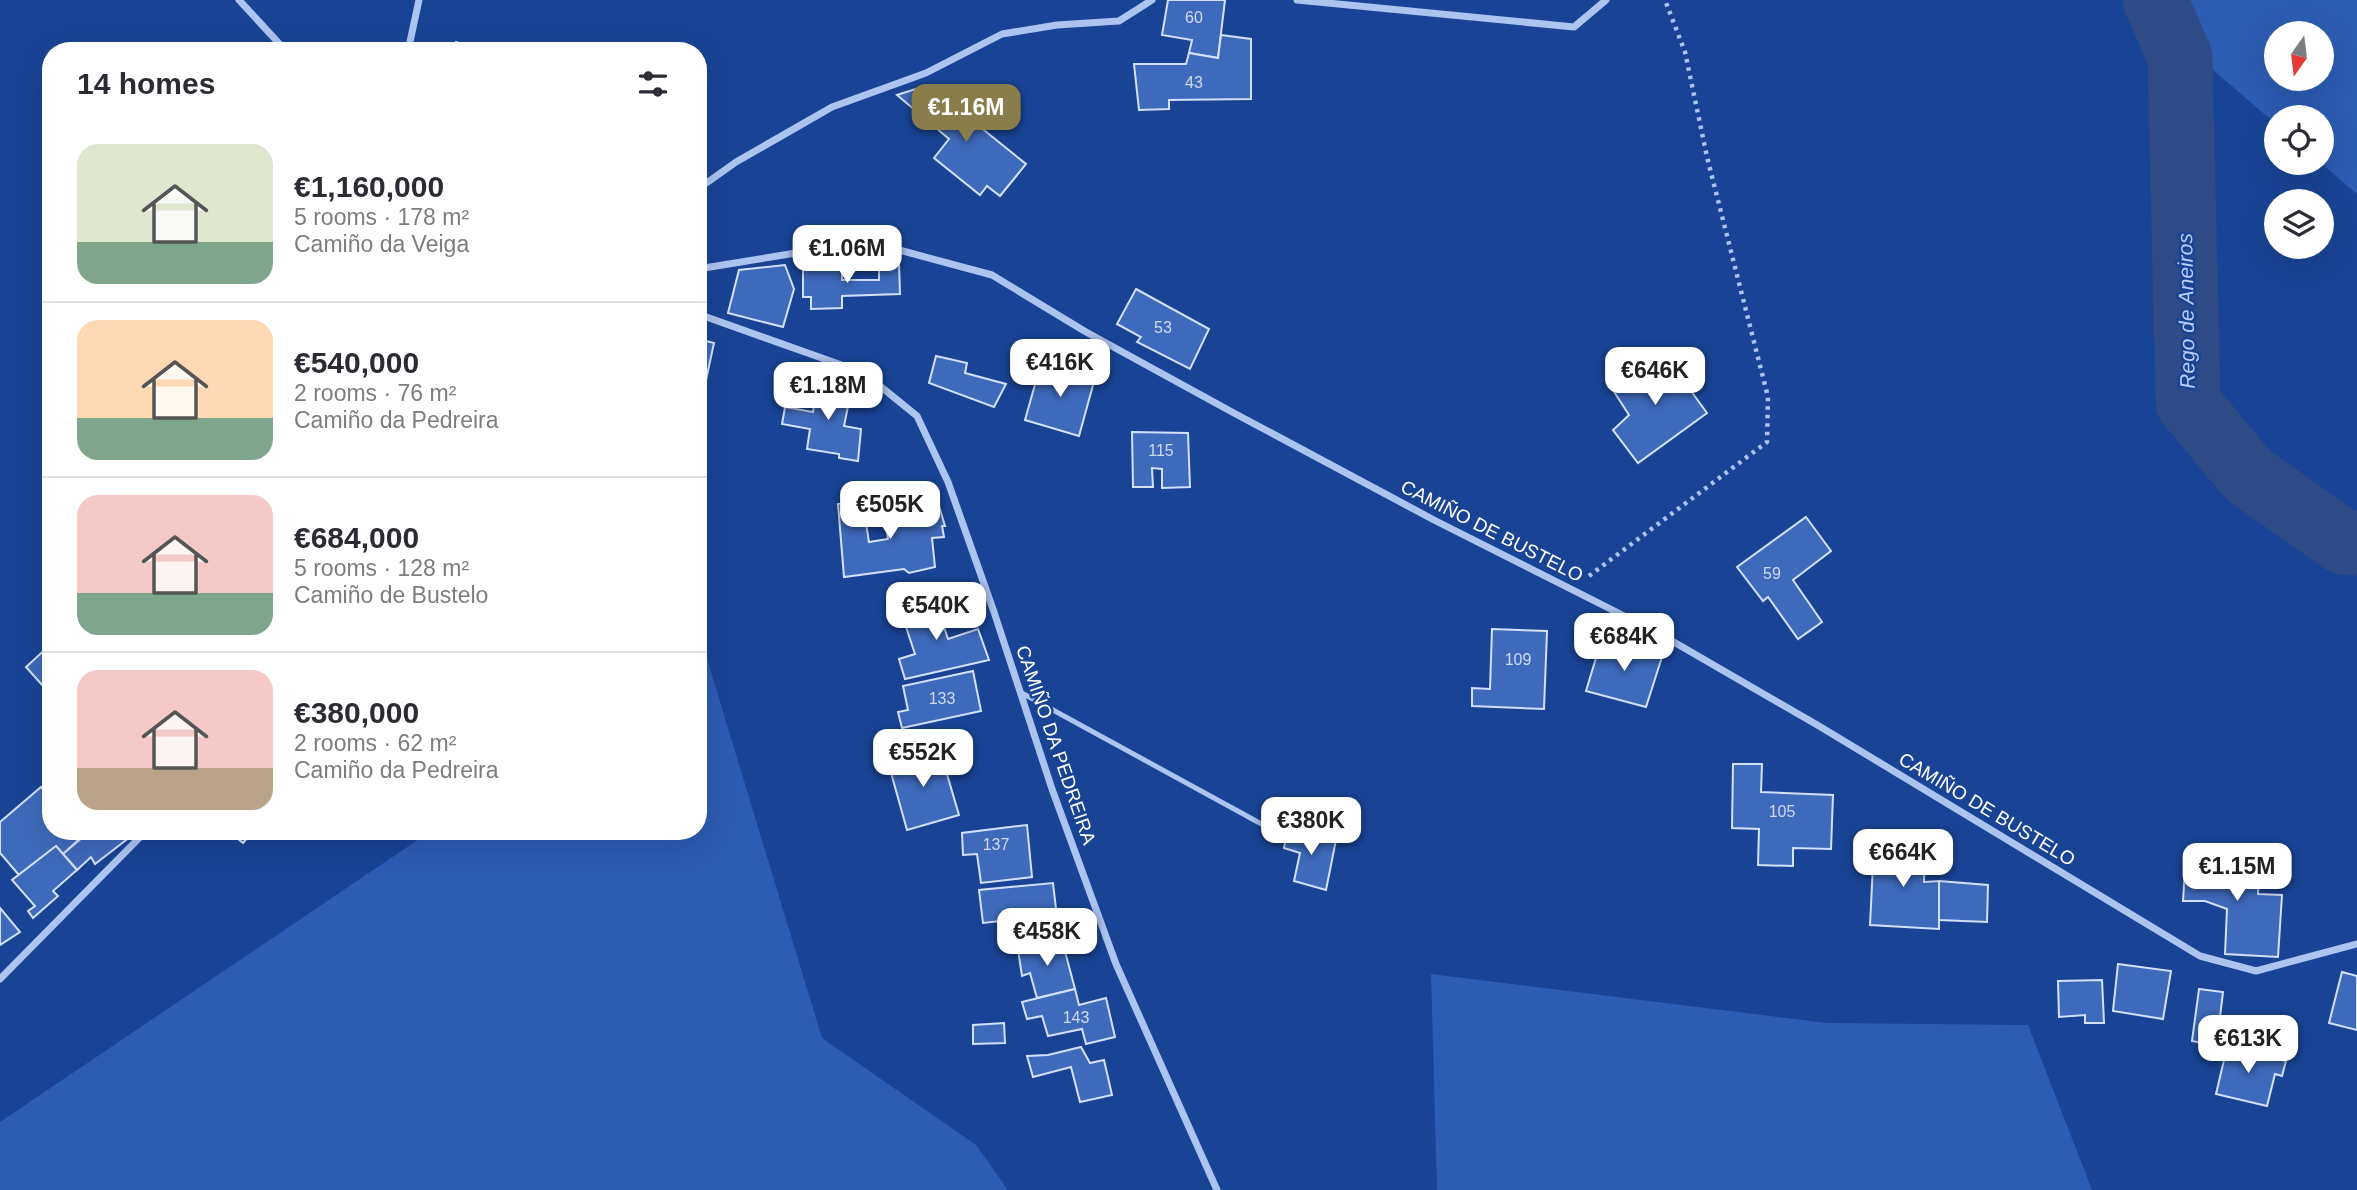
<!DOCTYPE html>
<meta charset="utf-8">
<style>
:root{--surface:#fff;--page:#f2f2f3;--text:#2b2b33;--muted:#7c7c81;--line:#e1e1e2;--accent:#8a7d4c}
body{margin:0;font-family:Helvetica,sans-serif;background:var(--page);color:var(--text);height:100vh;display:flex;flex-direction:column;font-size:26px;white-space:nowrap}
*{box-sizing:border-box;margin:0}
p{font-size:23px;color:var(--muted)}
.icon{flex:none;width:38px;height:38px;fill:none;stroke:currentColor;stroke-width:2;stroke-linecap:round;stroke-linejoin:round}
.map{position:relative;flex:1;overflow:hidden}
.details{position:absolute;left:42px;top:42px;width:665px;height:798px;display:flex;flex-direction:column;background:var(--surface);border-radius:28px;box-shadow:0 7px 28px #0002}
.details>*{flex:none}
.needle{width:46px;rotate:194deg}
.controls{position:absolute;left:2264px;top:21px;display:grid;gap:14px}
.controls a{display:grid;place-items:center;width:70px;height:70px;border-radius:50%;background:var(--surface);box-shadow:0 7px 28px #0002;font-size:35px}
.price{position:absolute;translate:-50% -60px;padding:0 16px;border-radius:14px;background:#fff;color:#222;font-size:23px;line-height:46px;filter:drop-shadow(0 2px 4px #0008)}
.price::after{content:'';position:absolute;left:50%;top:42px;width:21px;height:16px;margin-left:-10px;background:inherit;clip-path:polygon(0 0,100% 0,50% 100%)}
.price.on{background:var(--accent);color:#fff}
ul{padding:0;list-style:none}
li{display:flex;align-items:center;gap:21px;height:175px;padding:0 35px}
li+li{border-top:2px solid var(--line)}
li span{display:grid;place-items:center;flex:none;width:196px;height:140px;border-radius:21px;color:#555}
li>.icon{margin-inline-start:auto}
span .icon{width:84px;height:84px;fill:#fffc;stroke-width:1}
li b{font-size:30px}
h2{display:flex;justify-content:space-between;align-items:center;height:84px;padding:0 35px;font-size:30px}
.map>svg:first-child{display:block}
.green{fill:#2d5cb3;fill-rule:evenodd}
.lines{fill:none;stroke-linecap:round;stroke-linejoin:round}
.river{stroke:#2c4b87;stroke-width:65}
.building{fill:#3e6abb;stroke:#d2e1fb;stroke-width:2}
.path{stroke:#abc4f0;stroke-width:4.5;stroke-dasharray:3.5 5;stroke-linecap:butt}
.service{stroke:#abc4f0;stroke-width:5}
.minor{stroke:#abc4f0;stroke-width:7}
.labels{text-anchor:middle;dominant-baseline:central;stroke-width:5;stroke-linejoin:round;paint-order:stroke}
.number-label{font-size:16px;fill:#cfdaee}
.street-label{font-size:19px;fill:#fff;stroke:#194495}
.water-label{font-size:21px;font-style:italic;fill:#b7cff7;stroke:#194495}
</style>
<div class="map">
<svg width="2357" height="1190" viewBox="0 0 2357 1190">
<rect width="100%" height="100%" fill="#194495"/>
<g class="green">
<path d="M2132,0H2357V194L2321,163L2322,117H2277V125ZM2277,33H2322V79H2277Z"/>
<path d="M704,649L822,1038L976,1145L1008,1190H0V1122L431,831H698V653Z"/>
<path d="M1431,974L1827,1023L2028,1025L2092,1190H1437Z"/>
</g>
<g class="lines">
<path class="river" d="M2155,0L2180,57L2188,403L2248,475L2343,542L2357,543"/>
</g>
<g class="building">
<path d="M1168,0H1225L1218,58L1189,53L1192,40L1162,35Z"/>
<path d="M1221,35L1251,39V99L1169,100V109L1139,110L1134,64H1186L1189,53L1218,58Z"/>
<path d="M456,42L479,51H453Z"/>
<path d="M928,85L1026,164L1000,196L987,186L980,195L934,158L949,139L897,95Z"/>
<path d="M899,263L900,294L842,296V308L811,309V297H803V268L842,267V280H879V264Z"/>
<path d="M785,265L794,289L783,327L728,313L739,270Z"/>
<path d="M1136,289L1209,329L1190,369L1137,342L1141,337L1117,324Z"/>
<path d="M698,339L714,343L700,408H698Z"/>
<path d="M1662,351L1707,413L1638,463L1613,430L1629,415L1611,387Z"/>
<path d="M936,356L967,363L965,373L1006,384L994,407L929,383Z"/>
<path d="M1041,363L1095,378L1079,436L1025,420Z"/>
<path d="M818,381L852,387L844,426L861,429L858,461L839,458V454L807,449L810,429L782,424L785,407L813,412Z"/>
<path d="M1132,432L1188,433L1190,487L1162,488V469L1152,468L1153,487H1133Z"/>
<path d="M854,502L855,512L864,511L869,542L888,539L884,514L939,506L945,526H942L944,537L932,538L935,567L909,573L904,569L844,577L838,504Z"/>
<path d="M1806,517L1831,551L1793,580L1822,622L1798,639L1768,597L1763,601L1737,567Z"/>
<path d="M933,594L948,639L978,629L989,660L905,679L899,659L915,654L899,606Z"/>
<path d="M1492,629L1547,631L1544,709L1472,706V688L1490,689Z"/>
<path d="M1602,638L1662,657L1646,707L1586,691Z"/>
<path d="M51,644V695L26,667Z"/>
<path d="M973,671L981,711L902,728L898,712L908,710L903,686Z"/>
<path d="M939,747L959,815L907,830L888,762Z"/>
<path d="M1733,764H1762L1761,792L1833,795L1831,849L1793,848V866L1758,865L1759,829L1732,828Z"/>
<path d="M41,787L51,798V831H88L63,854L56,846L19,875L0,853V822Z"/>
<path d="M1027,825L1032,877L981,883L977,854L963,855L962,833Z"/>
<path d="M1288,827L1336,840L1326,890L1294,881L1300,853L1284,848Z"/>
<path d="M90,831H126L130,837L95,864L91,857L77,870L63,854Z"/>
<path d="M229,831H253L243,843Z"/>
<path d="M1874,844L1925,847L1924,882L1939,881V929L1870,925Z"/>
<path d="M56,846L77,870L53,891L58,896L33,918L28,911L35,906L12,880Z"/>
<path d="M2203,849L2243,852L2242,870L2259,871L2258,894L2282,895L2278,957L2225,954L2227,909L2205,901H2183L2185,868H2202Z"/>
<path d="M1939,881L1988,885L1987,922L1939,920Z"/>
<path d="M1053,883L1059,935L1022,938L1019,919L983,923L979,890Z"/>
<path d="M0,908L20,932L0,945Z"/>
<path d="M1062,940L1075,989L1037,998L1030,973L1022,976L1018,950Z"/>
<path d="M2118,964L2171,971L2163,1019L2113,1011Z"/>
<path d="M2342,972L2357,976V1030L2329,1023Z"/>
<path d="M2102,980L2104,1023H2085V1015L2059,1017L2058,981Z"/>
<path d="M1075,989L1079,1005L1106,998L1115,1037L1086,1044L1082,1029L1048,1036L1042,1016L1027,1019L1022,1002Z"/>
<path d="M2199,989L2223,992L2220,1017L2215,1016L2211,1045L2192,1041Z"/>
<path d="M1004,1023L1005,1043L973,1044V1025Z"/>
<path d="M2228,1043L2263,1052L2262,1055L2286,1061L2282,1076L2275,1074L2267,1106L2216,1094Z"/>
<path d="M1081,1047L1090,1063L1104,1060L1112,1095L1080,1102L1071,1067L1033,1077L1027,1056L1048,1055Z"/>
</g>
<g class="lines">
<path class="path" d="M1589,576L1767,442L1768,397L1707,157L1685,52L1665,0"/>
<path class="service" d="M1020,692L1267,827"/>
<g class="minor">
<path d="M239,0L286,51"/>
<path d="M1297,0L1574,27L1606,0"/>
<path d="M408,51L419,0"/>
<path d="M698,189L736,162L832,107L926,73L1002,34L1057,25L1119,21L1152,0"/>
<path d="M698,269L808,251L899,250L992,275L1086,332L1232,412L1434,520L1660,634L1819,726L2200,956L2256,971L2357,944"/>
<path d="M698,314L864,373L917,416L948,482L994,612L1052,789L1116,964L1217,1190"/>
<path d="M0,979L146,831"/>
</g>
</g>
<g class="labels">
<g class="number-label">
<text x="1194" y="17">60</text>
<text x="1194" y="82">43</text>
<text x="1163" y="327">53</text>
<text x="1161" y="450">115</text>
<text x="1772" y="573">59</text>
<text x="1518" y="659">109</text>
<text x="942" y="698">133</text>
<text x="1782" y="811">105</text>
<text x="996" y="844">137</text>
<text x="1076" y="1017">143</text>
</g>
<g class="street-label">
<text transform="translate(1492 531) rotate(27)">CAMIÑO DE BUSTELO</text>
<text transform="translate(1056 745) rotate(71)">CAMIÑO DA PEDREIRA</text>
<text transform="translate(1987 809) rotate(31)">CAMIÑO DE BUSTELO</text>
</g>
<g class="water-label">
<text transform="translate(2186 311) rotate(-91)">Rego de Aneiros</text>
</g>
</g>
</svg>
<div class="controls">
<a><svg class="needle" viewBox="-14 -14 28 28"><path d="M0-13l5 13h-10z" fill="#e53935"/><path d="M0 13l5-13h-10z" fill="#7c7c81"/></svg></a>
<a><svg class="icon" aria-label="locate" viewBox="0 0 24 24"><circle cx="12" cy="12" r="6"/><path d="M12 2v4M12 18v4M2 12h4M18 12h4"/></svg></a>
<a><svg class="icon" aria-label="layers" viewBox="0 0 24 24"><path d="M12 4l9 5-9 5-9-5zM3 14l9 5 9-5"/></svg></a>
</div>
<b class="price on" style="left:966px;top:144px">€1.16M</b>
<b class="price" style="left:847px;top:285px">€1.06M</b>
<b class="price" style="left:1060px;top:399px">€416K</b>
<b class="price" style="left:1655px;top:407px">€646K</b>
<b class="price" style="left:828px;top:422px">€1.18M</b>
<b class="price" style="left:890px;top:541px">€505K</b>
<b class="price" style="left:936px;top:642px">€540K</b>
<b class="price" style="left:1624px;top:673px">€684K</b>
<b class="price" style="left:923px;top:789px">€552K</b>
<b class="price" style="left:1311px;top:857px">€380K</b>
<b class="price" style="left:1903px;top:889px">€664K</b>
<b class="price" style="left:2237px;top:903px">€1.15M</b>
<b class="price" style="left:1047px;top:968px">€458K</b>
<b class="price" style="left:2248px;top:1075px">€613K</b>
<section class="details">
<h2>14 homes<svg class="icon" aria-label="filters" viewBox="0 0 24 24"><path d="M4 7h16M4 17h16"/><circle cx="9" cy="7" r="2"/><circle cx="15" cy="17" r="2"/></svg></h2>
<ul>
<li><span style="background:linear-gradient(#dfe7d0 70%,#7fa58c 0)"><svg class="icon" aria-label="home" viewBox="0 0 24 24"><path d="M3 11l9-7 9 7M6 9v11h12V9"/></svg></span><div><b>€1,160,000</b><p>5 rooms · 178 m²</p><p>Camiño da Veiga</p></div></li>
<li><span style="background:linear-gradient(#ffd9b3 70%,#7fa58c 0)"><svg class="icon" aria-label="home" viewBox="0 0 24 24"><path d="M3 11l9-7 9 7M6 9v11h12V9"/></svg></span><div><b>€540,000</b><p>2 rooms · 76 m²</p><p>Camiño da Pedreira</p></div></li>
<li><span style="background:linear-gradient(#f6c9c9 70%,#7fa58c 0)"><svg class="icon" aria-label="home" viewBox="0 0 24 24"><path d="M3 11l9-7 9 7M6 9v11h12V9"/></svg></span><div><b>€684,000</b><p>5 rooms · 128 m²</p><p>Camiño de Bustelo</p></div></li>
<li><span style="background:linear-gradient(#f6c9c9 70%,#b9a48a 0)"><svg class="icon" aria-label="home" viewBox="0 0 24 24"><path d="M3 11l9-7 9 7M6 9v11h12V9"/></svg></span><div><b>€380,000</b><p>2 rooms · 62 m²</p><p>Camiño da Pedreira</p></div></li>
</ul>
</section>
</div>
